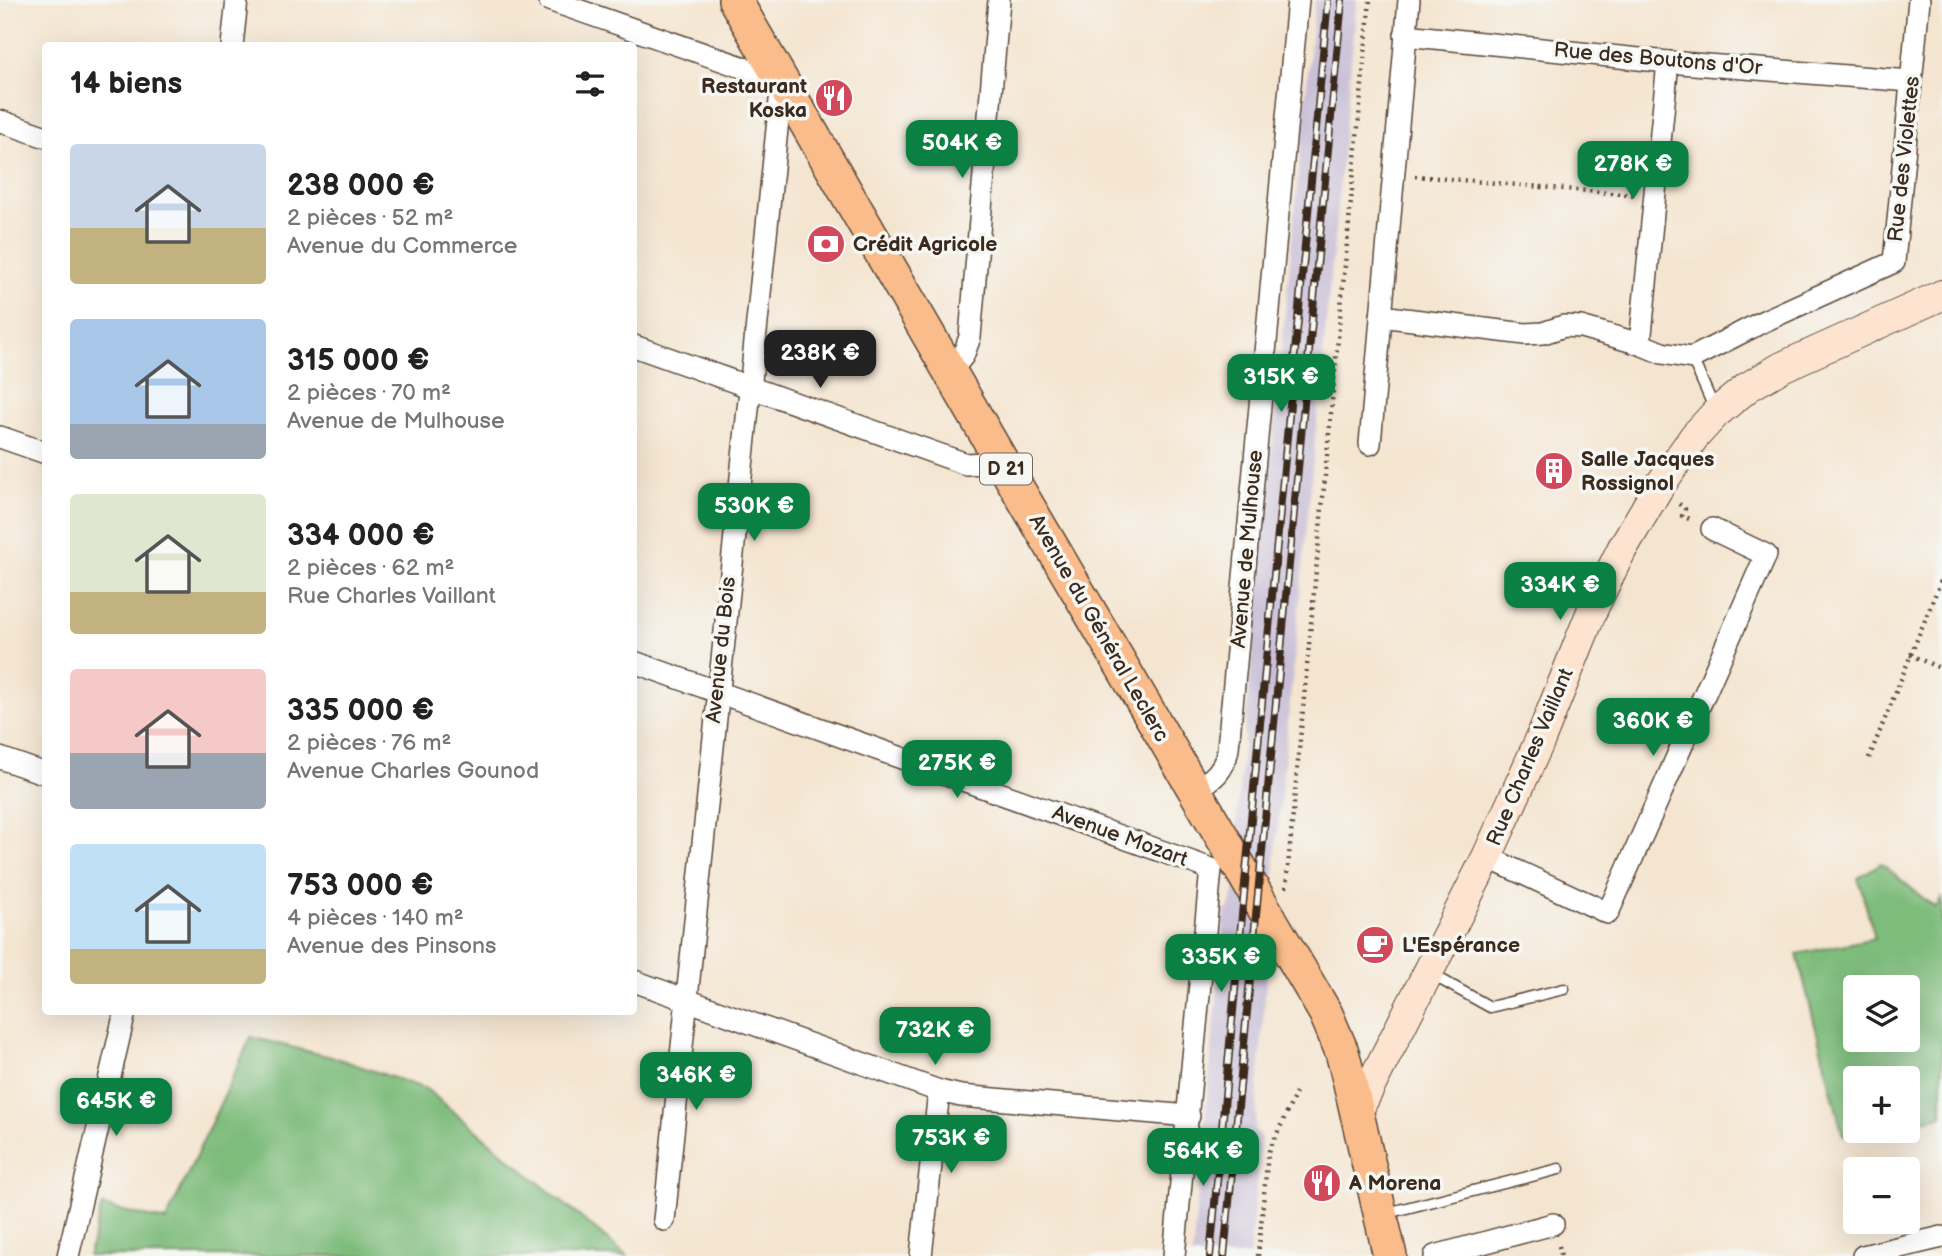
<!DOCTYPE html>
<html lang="fr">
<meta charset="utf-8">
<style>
:root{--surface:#fff;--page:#f6f6f6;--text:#222;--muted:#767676;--accent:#0b8043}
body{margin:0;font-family:"Balsamiq Sans",sans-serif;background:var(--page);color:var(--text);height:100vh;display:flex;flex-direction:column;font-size:26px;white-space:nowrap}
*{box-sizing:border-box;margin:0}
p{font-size:23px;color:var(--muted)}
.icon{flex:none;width:38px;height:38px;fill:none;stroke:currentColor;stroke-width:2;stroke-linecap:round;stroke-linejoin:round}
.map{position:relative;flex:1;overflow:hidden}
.sheet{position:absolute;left:42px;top:42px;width:595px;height:973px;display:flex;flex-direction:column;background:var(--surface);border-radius:7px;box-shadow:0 7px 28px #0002}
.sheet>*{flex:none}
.fabs{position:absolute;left:1843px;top:975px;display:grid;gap:14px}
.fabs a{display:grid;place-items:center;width:77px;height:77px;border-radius:7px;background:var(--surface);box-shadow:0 7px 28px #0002;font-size:35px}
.price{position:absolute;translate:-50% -60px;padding:0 16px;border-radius:14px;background:var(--accent);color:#fff;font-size:23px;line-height:46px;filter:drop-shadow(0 2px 4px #0008)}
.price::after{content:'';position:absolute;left:50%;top:42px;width:21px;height:16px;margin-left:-10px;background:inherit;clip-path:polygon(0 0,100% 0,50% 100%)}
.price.selected{background:#222;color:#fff}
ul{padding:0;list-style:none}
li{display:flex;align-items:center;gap:21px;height:175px;padding:0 28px}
li span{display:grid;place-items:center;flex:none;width:196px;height:140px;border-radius:7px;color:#555}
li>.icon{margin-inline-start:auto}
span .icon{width:84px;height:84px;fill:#fffc;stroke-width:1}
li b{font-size:30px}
h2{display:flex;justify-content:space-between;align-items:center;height:84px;padding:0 28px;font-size:30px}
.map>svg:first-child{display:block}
.industrial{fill:#c9bfd7}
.forest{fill:#7ebc7b;stroke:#5c734c;stroke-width:2;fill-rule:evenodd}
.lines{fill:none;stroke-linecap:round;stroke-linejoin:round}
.lane-casing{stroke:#574639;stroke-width:13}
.street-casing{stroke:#574639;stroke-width:24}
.secondary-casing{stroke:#574639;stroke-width:32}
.primary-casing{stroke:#574639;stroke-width:36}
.path{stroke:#574639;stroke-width:4.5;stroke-dasharray:2 5;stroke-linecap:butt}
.lane{stroke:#fff;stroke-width:10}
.street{stroke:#fff;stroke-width:21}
.secondary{stroke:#fde4d0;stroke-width:30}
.primary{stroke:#f9bc8a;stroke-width:33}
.rail-casing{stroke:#3b2a1e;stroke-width:8}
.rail{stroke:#f6f6f2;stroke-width:5;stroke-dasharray:16;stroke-linecap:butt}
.labels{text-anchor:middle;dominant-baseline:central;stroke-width:7;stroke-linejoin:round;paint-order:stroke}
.shield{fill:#f6f6f2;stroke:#73675e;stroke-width:2}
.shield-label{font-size:19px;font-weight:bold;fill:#3b2a1e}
.street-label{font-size:21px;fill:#3b2a1e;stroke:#f6f6f2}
.poi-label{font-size:21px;font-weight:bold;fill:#3b2a1e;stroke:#f6f6f2;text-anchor:start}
</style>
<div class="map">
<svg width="1942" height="1256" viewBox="0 0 1942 1256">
<rect width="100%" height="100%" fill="#f6f6f2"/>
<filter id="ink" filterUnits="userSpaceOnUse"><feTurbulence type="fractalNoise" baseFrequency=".0143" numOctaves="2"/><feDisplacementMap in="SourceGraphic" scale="14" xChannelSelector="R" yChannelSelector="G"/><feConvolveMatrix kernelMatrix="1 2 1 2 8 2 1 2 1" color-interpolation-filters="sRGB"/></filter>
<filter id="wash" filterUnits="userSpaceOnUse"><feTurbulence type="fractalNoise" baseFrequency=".00686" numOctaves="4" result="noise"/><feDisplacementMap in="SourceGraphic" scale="28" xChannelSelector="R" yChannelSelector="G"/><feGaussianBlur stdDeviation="1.57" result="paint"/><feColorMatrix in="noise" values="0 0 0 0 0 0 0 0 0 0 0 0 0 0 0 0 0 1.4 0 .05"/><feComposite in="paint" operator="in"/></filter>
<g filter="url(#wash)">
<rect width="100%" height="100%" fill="#f4e5d0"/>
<path class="industrial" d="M1315,0H1357L1276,848L1255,1130L1261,1137L1249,1256H1192L1225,911L1230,907L1237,879L1235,833Z"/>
<g class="forest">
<path d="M1881,863L1935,908L1942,898V1116L1908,1123V1078H1855V1130L1870,1131L1843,1136L1797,954L1875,938L1858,878ZM1855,987H1908V1040H1855Z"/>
<path d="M251,1037L339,1059L426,1089L627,1256H88L102,1206L166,1221Z"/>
</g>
</g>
<g filter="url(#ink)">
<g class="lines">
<defs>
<g id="lane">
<path d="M1692,358L1715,410"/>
<path d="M1431,974L1490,1007L1564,989"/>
<path d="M1383,1214L1559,1169"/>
</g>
<g id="street">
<path d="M549,0L782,81L664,1220"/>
<path d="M1405,35L1668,62L1911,81"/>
<path d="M232,46L237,0"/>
<path d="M0,121L46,137"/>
<path d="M1381,316L1525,334L1543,333L1564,326L1581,327L1640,344L1662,353L1692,358L1764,321L1894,262L1919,0"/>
<path d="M1640,344L1668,62"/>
<path d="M634,346L966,464L1002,462"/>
<path d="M950,372L963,356L970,337L999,0"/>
<path d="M0,437L46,453"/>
<path d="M1370,444L1409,0"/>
<path d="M634,662L1211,869"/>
<path d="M0,758L46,774"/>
<path d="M1194,791C1213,779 1225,771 1228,748L1298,0"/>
<path d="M1487,857L1608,913L1766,555L1712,529"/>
<path d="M634,981L939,1091L961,1096L1189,1116"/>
<path d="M68,1256L125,1012"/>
<path d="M921,1256L939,1091"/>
<path d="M1174,1256L1211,869"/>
<path d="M1435,1256L1553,1224"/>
<path d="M1863,1256L1942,1237"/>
</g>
<path id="secondary" d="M1356,1114L1487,857L1540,740L1594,606L1622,549L1658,488L1694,437L1716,413L1748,387L1782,367L1942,295"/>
<path id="primary" d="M735,0L1002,462L1326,1014L1342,1052L1349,1079L1390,1256"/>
</defs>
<use href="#lane" class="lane-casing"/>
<use href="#street" class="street-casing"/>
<use href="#secondary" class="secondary-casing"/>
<use href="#primary" class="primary-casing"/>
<g class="path">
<path d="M1415,176L1633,195"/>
<path d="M1679,504L1685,509L1682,516L1692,520"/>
<path d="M1910,655L1942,669"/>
<path d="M1869,758L1942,578"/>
<path d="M1286,888L1370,0"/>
<path d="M1559,1246L1561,1256"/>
<path d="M1258,1256L1268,1153L1296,1093"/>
</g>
<use href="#lane" class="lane"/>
<use href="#street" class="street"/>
<use href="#secondary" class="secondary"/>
<use href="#primary" class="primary"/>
<defs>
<g id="rail">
<path d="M1210,1256L1328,0"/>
<path d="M1224,1256L1342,0"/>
</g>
</defs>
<use href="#rail" class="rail-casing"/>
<use href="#rail" class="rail"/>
</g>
</g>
<defs>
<symbol id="restaurant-disc" viewBox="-11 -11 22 22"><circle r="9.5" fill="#d1495b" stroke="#f6f6f2"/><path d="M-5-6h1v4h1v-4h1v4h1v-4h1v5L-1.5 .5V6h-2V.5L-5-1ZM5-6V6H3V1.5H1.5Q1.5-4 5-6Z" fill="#fff"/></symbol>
<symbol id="bank-disc" viewBox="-11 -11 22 22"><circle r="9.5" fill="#d1495b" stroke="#f6f6f2"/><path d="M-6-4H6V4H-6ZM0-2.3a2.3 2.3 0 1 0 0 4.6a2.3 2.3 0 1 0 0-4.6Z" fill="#fff"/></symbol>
<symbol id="building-disc" viewBox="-11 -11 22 22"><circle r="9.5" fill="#d1495b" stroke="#f6f6f2"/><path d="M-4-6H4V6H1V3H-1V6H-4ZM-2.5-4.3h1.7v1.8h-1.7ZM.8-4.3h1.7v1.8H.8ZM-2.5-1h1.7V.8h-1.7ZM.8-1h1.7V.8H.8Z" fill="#fff"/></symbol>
<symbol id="cafe-disc" viewBox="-11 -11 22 22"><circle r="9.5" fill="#d1495b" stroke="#f6f6f2"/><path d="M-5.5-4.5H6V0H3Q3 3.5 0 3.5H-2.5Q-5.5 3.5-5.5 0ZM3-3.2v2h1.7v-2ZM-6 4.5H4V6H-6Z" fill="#fff"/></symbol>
</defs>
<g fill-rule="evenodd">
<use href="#restaurant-disc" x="812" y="76" width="44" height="44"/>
<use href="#bank-disc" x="804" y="222" width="44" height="44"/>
<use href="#building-disc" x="1532" y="449" width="44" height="44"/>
<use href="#cafe-disc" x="1353" y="923" width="44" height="44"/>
<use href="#restaurant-disc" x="1300" y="1161" width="44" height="44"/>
</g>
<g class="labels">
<rect class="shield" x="980" y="453.5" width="52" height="31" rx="5"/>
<g class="shield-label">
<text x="1006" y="469">D 21</text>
</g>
<g class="street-label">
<text transform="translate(1658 59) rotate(5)">Rue des Boutons d'Or</text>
<text transform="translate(1904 159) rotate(-84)">Rue des Violettes</text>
<text transform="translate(1247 549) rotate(-85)">Avenue de Mulhouse</text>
<text transform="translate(1099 628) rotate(60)">Avenue du Général Leclerc</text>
<text transform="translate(721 650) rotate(-84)">Avenue du Bois</text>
<text transform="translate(1530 757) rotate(-67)">Rue Charles Vaillant</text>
<text transform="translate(1120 836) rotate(20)">Avenue Mozart</text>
</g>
<g class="poi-label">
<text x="807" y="86" text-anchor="end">Restaurant<tspan x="807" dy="24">Koska</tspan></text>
<text x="853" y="244">Crédit Agricole</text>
<text x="1581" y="459">Salle Jacques<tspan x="1581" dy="24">Rossignol</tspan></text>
<text x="1402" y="945">L'Espérance</text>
<text x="1349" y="1183">A Morena</text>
</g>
</g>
</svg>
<div class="fabs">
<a><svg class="icon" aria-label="layers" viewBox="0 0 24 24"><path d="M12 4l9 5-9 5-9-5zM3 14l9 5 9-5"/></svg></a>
<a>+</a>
<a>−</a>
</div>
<b class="price" style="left:962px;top:180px">504K €</b>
<b class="price" style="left:1633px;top:201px">278K €</b>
<b class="price selected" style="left:820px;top:390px">238K €</b>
<b class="price" style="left:1281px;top:414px">315K €</b>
<b class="price" style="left:754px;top:543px">530K €</b>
<b class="price" style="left:1560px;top:622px">334K €</b>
<b class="price" style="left:1653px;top:758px">360K €</b>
<b class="price" style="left:957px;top:800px">275K €</b>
<b class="price" style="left:1221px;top:994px">335K €</b>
<b class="price" style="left:935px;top:1067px">732K €</b>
<b class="price" style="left:696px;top:1112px">346K €</b>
<b class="price" style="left:116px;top:1138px">645K €</b>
<b class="price" style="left:951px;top:1175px">753K €</b>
<b class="price" style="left:1203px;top:1188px">564K €</b>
<section class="sheet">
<h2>14 biens<svg class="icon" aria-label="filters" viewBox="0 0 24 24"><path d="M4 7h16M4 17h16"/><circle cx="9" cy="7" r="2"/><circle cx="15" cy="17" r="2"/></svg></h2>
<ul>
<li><span style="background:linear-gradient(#c9d6e8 60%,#c2b280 0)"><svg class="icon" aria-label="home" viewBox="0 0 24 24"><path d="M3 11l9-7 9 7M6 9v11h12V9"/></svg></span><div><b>238 000 €</b><p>2 pièces · 52 m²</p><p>Avenue du Commerce</p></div></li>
<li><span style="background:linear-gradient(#a9c7e8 75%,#9aa5b1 0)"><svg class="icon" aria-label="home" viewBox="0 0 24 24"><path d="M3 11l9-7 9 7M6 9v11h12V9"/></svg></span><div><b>315 000 €</b><p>2 pièces · 70 m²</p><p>Avenue de Mulhouse</p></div></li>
<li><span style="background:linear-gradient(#dfe7d0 70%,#c2b280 0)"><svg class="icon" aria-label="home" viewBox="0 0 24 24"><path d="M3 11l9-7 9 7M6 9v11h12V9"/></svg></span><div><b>334 000 €</b><p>2 pièces · 62 m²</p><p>Rue Charles Vaillant</p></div></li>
<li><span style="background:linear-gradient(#f6c9c9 60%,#9aa5b1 0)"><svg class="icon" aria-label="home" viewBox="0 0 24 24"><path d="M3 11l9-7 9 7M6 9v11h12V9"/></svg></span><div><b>335 000 €</b><p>2 pièces · 76 m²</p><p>Avenue Charles Gounod</p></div></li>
<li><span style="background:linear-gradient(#bfe0f5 75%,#c2b280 0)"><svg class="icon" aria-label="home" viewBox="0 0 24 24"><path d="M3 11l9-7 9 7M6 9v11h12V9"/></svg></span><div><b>753 000 €</b><p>4 pièces · 140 m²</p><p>Avenue des Pinsons</p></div></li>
</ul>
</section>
</div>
